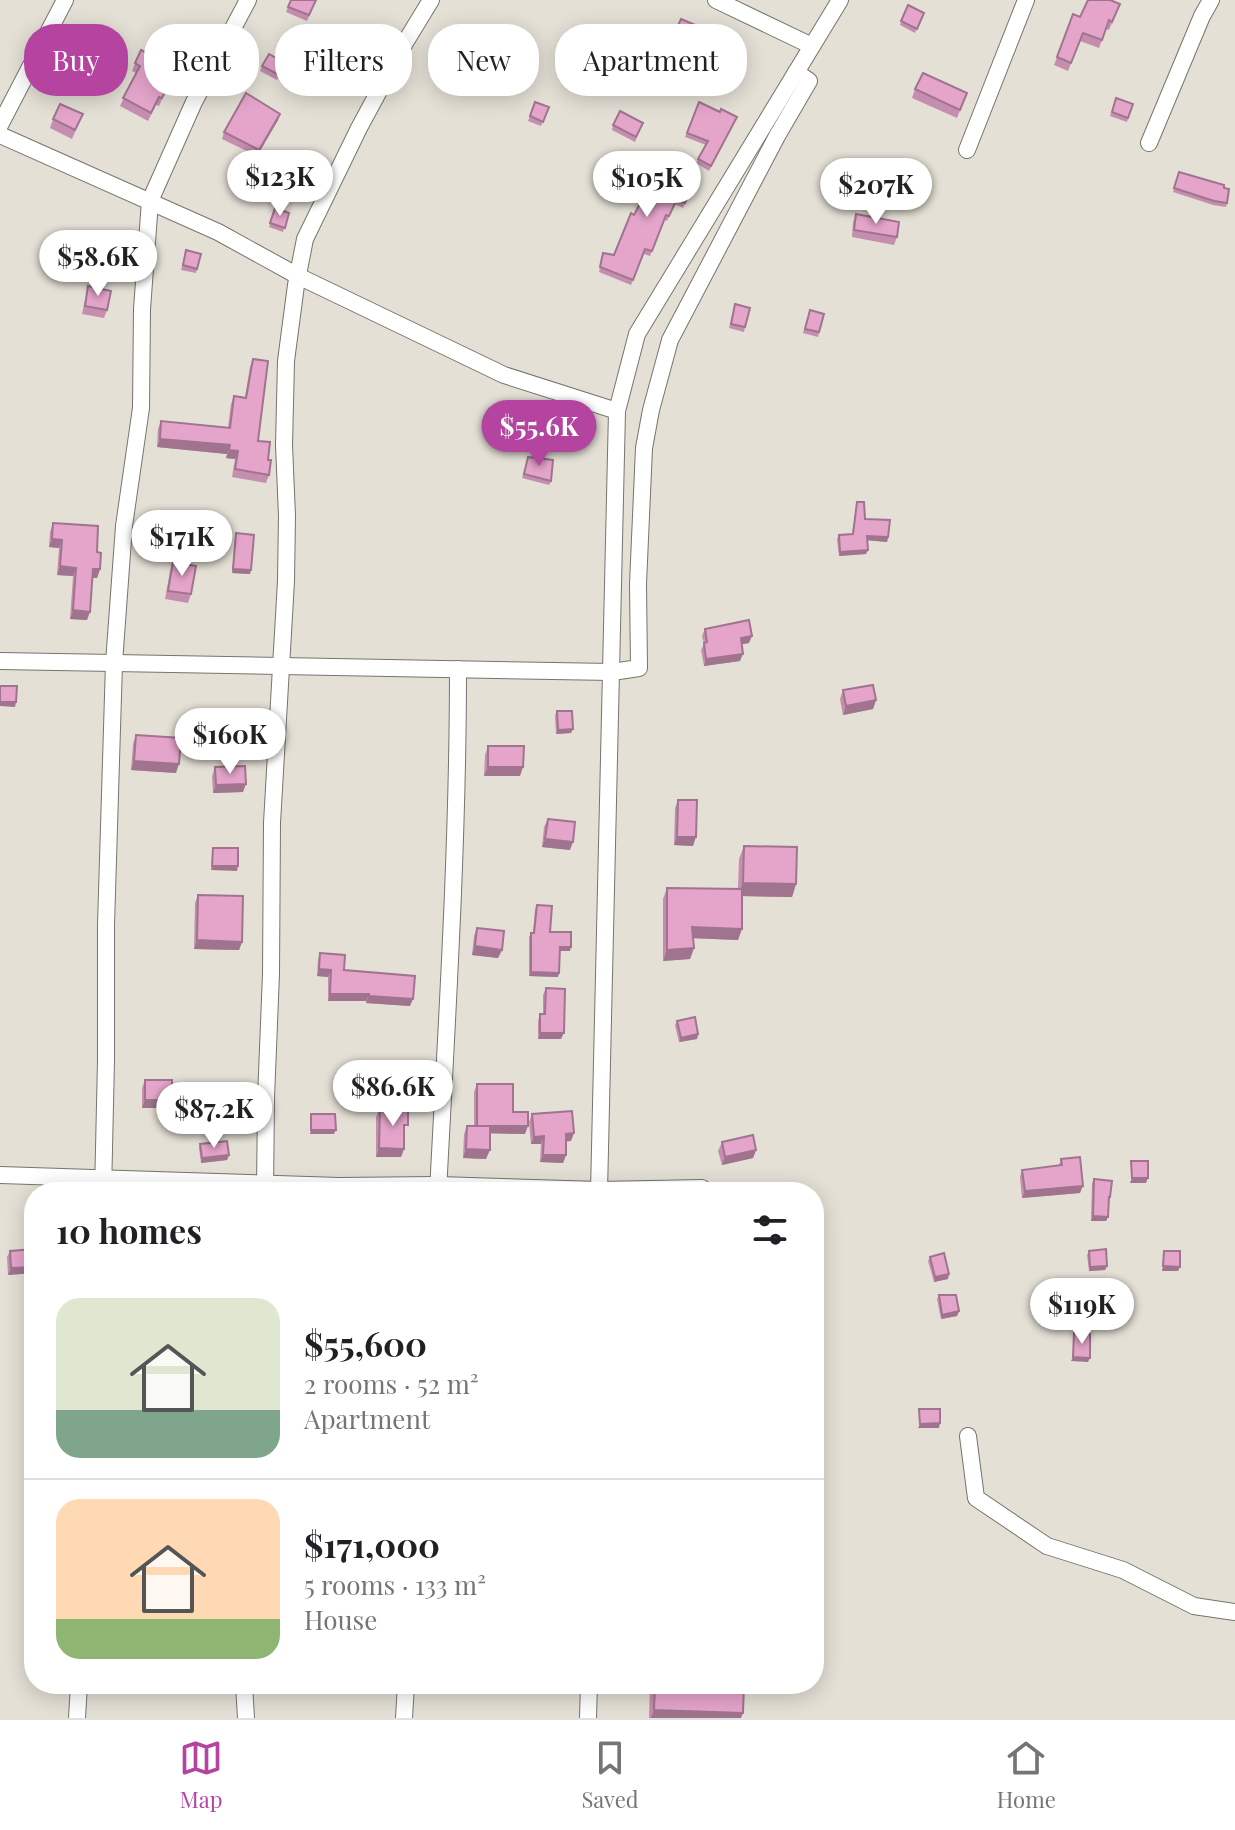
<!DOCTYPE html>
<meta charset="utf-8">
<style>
:root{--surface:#fff;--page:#f2f2f2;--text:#202124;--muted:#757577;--line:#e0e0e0;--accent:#b444a0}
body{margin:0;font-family:"Playfair Display",serif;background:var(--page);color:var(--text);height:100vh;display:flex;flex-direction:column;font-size:30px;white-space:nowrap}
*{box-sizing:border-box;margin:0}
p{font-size:26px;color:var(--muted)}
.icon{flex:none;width:44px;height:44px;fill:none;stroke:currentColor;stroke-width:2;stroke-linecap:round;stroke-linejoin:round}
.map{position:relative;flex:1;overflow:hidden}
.side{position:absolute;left:24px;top:1182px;width:800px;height:512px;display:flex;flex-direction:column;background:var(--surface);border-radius:32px;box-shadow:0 4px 20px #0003}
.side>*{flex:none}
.top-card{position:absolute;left:24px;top:24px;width:800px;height:72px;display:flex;gap:16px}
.price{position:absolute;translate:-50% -68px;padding:0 18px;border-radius:28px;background:#fff;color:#222;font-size:26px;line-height:52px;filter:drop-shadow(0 2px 4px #0008)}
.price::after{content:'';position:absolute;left:50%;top:48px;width:24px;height:18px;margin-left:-12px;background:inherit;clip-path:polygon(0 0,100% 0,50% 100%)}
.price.current{background:var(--accent);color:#fff}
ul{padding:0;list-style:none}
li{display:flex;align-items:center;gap:24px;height:200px;padding:0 32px}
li+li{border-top:2px solid var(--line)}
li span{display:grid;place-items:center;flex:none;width:224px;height:160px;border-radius:24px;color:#555}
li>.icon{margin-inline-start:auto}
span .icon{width:96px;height:96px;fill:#fffc;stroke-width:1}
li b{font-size:34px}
h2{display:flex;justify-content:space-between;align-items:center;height:96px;padding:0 32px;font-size:34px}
.tag{padding:0 28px;border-radius:32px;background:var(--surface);box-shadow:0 4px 20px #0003;font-size:28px;line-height:72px}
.tag.current{background:var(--accent);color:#fff}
.tab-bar{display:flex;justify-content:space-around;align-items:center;height:112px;border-top:2px solid var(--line);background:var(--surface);font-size:22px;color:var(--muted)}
.tab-bar a{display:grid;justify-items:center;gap:4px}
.tab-bar .current{color:var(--accent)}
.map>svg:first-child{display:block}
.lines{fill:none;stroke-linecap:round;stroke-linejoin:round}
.street-casing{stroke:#77746b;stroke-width:18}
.street{stroke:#fff;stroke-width:16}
.wall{fill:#c58eaf}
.shaded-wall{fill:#a0748e}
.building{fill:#e5a5cb;stroke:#a0748e;stroke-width:2}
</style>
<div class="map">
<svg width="1235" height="1718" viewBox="0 0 1235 1718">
<rect width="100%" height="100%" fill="#e4e0d6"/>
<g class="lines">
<defs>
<g id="street">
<path d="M716,0L812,46"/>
<path d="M0,125L65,0"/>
<path d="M0,135L218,232L298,276L504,375L617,411"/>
<path d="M1149,143L1202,16L1211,0"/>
<path d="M967,150L1026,0"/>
<path d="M0,661L612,672L639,668L638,584L644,448L651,410L670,340L777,136L809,81L796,72"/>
<path d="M0,1175L339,1186L438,1185L599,1190L702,1188"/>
<path d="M103,1192L106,1061V925L114,663L124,526L141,408L142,309L150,201L194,102L248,0"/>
<path d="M265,1192L266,1098L271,974L272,823L286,581L287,516L284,445L286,361L296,285L305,239L359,128L406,41L431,0"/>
<path d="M438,1192C447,1018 458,844 458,669"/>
<path d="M599,1192L617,411L637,334L840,0"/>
<path d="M968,1436L976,1498L1047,1546L1123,1570L1194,1606L1235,1612"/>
<path d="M244,1684L246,1718"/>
<path d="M77,1718L79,1684"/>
<path d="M404,1718L406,1684"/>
<path d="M588,1718L589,1684"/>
</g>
</defs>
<use href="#street" class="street-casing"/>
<use href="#street" class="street"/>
</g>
<g class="wall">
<path d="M291,0H316L307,21L286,12Z"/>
<path d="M1120,4L1109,30L1106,29L1099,48L1080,41L1068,71L1054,65L1073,14L1080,17Z"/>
<path d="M908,5L924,13L915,33L900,25Z"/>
<path d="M698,34L666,96L645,85L647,78L666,52Z"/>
<path d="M135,63L177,67L159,106L156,105L148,121L120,106L136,73L132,71Z"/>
<path d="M262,66L284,67L277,80L260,71Z"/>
<path d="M915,89L967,93L957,118L912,98Z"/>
<path d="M1116,98L1133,104L1127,122L1110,116Z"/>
<path d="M535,102L549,107L541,126L528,121Z"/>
<path d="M699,102L735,121L709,171L696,163L706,145L685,137Z"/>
<path d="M83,114L72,139L50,128L53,119Z"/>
<path d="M278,120L257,156L222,139L224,132Z"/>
<path d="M643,123L635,142L612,130L613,125Z"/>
<path d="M1179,172L1227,203L1226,207L1213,205L1173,192Z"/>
<path d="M676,182L691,188L683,208L675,204L667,221L665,220L650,256L644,254L631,285L599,272L603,253L614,255L646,191L644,189L645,184Z"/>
<path d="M296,188L286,207L270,198L271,194Z"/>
<path d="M275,208L289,213L283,232L269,227Z"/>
<path d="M856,214L897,237L894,245L852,237L853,222Z"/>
<path d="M185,255L197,269L196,273L181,270Z"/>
<path d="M88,286L107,310L104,318L82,314Z"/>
<path d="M734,308L745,327L744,332L729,328Z"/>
<path d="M810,310L824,314L818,337L803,333Z"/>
<path d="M253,359L258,441L268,460L269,475L266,483L232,477L235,459L226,458L227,454L157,447L158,429L161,421L228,427L231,404L234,396L245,397L250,367Z"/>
<path d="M528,457L551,481L549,485L522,478Z"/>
<path d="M857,502L865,519L888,537L887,542L867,540L866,554L839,556L837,539L839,535L852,534Z"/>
<path d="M53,523L97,552L100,569L97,578H92L87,620L70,619L73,576L57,575L59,548L49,547L50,532Z"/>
<path d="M236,533L250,574L232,573L235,537Z"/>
<path d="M173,562L191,594L188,603L165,599L170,571Z"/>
<path d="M705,629L749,643L742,644L740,661L704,666L701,650L704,644L702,636Z"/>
<path d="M843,690L876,700L873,709L843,715L840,699Z"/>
<path d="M557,711L571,733L556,734L555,715Z"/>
<path d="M136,735L176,773L131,770L133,744Z"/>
<path d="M488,746L520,776H484L485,755Z"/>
<path d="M215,767L243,792L213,793L212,776Z"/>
<path d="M678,800L693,846L674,845L675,808Z"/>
<path d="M548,819L570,850L542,847L544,827Z"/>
<path d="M744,846L796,884L792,897L742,896L738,940L693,938L694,948L690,959L663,961V899L667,888L738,889L739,859Z"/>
<path d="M198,895L242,942L239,950L194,949L195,903Z"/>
<path d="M537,905L550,932L570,951H560L558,977L529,976V937L531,933H533L535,909Z"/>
<path d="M477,928L502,950L498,958L472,955L474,936Z"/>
<path d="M320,953L344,970L410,1006L366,1003V1001H328V977L317,976L318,960Z"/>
<path d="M546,988L561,1039H538V1021L540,1014H543V995Z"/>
<path d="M677,1021L698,1034L697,1039L679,1042L675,1025Z"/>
<path d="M145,1080L168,1108H142V1088Z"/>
<path d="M477,1084L525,1134L490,1133L486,1159L463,1158L464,1134L467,1126H474V1092Z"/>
<path d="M380,1108L404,1134V1149L401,1157H376V1117Z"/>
<path d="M532,1114L571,1141H566V1155L563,1163L540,1162L541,1144H531L529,1122Z"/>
<path d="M722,1142L756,1150L753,1158L722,1165L718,1151Z"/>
<path d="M200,1144L229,1155L227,1160L201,1163L199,1148Z"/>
<path d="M1061,1159L1080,1193L1022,1198L1020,1177L1022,1170L1059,1165Z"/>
<path d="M1094,1179L1108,1201V1217L1106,1221H1091L1092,1183Z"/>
<path d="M34,1226V1273L8,1275L7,1257L10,1251L33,1250L28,1233L30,1227Z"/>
<path d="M1089,1251L1107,1266L1105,1270L1089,1271L1087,1255Z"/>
<path d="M930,1257L948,1279L934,1282L928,1261Z"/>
<path d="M939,1295L959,1311L957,1316L941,1319L937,1299Z"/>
<path d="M31,1433L34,1459H28V1442Z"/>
<path d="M650,1684H744L741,1718H649Z"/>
</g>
<g class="shaded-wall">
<path d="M700,27L698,34L666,96L668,89Z"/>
<path d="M280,114L278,120L257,156L259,150Z"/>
<path d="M160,439L230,445L227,454L157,447Z"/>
<path d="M229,450L238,451L235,459L226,458Z"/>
<path d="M867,536L888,537L887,542L865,540Z"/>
<path d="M52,539L62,540L59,548L49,547Z"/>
<path d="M868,550L866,554L839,556L840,552Z"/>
<path d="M60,566L76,568L73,576L57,575Z"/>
<path d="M93,569H100L97,578L90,577Z"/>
<path d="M233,569L251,570L250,574L232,573Z"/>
<path d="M73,610L90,612L87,620L70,619Z"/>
<path d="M752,636L749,643L738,645L741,638Z"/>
<path d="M743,654L740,661L704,666L706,659Z"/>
<path d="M876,700L873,709L843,715L846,706Z"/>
<path d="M0,702H16L15,707L0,706Z"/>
<path d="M573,729L571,733L556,734L558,730Z"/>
<path d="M134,761L179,764L176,773L131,770Z"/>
<path d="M488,767H523L520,776H484Z"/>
<path d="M246,784L243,792L213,793L216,785Z"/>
<path d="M677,837H696L693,846L674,845Z"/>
<path d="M545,839L573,842L570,850L542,847Z"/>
<path d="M212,866H238L237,871L211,870Z"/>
<path d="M743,883L796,884L792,897L738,896Z"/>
<path d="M692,927L742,929L738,940L688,938Z"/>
<path d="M197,940L242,942L239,950L194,949Z"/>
<path d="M475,946L502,950L498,958L472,955Z"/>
<path d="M560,947H571L570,951H559Z"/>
<path d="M694,948L690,959L663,961L667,950Z"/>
<path d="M319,969L331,970L328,977L317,976Z"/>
<path d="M531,972L559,973L558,977L529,976Z"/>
<path d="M330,994H369L366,1001H328Z"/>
<path d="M369,996L413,999L410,1006L366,1003Z"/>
<path d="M540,1033H564L561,1039H538Z"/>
<path d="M698,1034L697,1039L679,1042L681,1038Z"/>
<path d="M145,1100H172L168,1108H142Z"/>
<path d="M477,1126H528L525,1134L474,1133Z"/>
<path d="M311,1130H336L334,1134H310Z"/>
<path d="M574,1133L571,1141L563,1142L566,1134Z"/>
<path d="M544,1136L541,1144H531L534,1137Z"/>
<path d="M379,1148L404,1149L401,1157H376Z"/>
<path d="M466,1149L490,1150L486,1159L463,1158Z"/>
<path d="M756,1150L753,1158L722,1165L725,1157Z"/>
<path d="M229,1155L227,1160L201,1163L202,1158Z"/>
<path d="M543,1155H566L563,1163L540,1162Z"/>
<path d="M1132,1178H1148L1146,1183H1130Z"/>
<path d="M1083,1186L1080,1193L1022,1198L1025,1191Z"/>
<path d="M1093,1216L1108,1217L1106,1221H1091Z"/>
<path d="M1107,1266L1105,1270L1089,1271L1090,1267Z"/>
<path d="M1163,1266L1180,1267L1178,1271H1162Z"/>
<path d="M34,1267V1273L8,1275L11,1268Z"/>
<path d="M949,1274L948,1279L934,1282L935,1277Z"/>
<path d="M959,1311L957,1316L941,1319L942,1315Z"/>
<path d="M1073,1357L1090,1358L1088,1362L1071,1361Z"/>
<path d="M940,1423L939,1428H918L920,1424Z"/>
<path d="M32,1451H34V1459H28Z"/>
<path d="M654,1710L743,1713L741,1718H651Z"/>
</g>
<g class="building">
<path d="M291,0H316L309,15L288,7Z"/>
<path d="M1088,0H1110L1120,4L1112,22L1109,20L1102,40L1083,33L1071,63L1057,57L1073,14L1080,17Z"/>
<path d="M908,5L924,13L917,29L901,21Z"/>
<path d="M681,19L700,27L668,89L647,78L662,50L666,52Z"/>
<path d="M141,50L177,67L162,98L159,97L151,113L123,98L140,66L135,63Z"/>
<path d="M269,54L285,63L279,75L262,66Z"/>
<path d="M923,73L967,93L960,110L915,89Z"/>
<path d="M246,93L280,114L259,150L224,132Z"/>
<path d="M1116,98L1133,104L1128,118L1112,112Z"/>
<path d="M535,102L549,107L543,122L530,116Z"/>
<path d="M699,102L720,112L721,109L737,117L711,166L698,159L708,141L687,133Z"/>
<path d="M60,104L83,114L75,130L53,119Z"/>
<path d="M620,111L643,123L636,137L613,125Z"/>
<path d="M662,156L683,165L676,182L691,188L685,203L677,199L669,216L666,215L652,251L645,249L633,280L600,267L603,253L614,255L631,213L634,215L649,186L645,184L653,169L656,170Z"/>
<path d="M1179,172L1224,185V188L1229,189L1227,203L1214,201L1174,188Z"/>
<path d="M282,175L298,184L287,203L271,194Z"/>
<path d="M275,208L289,213L285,228L270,223Z"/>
<path d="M856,214L899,222L897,237L854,230Z"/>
<path d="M186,250L201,254L197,269L183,265Z"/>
<path d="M88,286L111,291L107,310L85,306Z"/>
<path d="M735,304L750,308L745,327L731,324Z"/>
<path d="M810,310L824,314L819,332L805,329Z"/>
<path d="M253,359L268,361L258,441L270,442L268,460H271L269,475L235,469L238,451L229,450L230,445L160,439L161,421L230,428L234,396L246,398Z"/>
<path d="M528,457L553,460L551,481L524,474Z"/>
<path d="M857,502H864L865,519L890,520L888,537L867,536L868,550L840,552L839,535L853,534Z"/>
<path d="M53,523L98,526L97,552L101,553L100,569H93L90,612L73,610L76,568L60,566L62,540L52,539Z"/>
<path d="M236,533L254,535L251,570L233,569Z"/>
<path d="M173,562L196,566L191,594L168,591Z"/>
<path d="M749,620L752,636L741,638L743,654L706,659L704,643L707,642L705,629Z"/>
<path d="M873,685L876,700L846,706L843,690Z"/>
<path d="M0,686H17L16,702H0Z"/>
<path d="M557,711H572L573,729L558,730Z"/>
<path d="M136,735L181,738L179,764L134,761Z"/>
<path d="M488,746H524L523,767H488Z"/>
<path d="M245,766L246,784L216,785L215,767Z"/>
<path d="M678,800H697L696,837H677Z"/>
<path d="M548,819L575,822L573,842L545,839Z"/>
<path d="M744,846L797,847L796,884L743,883Z"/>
<path d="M213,848H238V866H212Z"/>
<path d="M667,888L742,889V929L692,927L694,948L667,950Z"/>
<path d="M198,895L243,896L242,942L197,940Z"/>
<path d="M537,905L552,906L550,932H571V947H560L559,973L531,972V933H534Z"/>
<path d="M477,928L504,931L502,950L475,946Z"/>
<path d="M320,953L345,955L344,970L415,976L413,999L369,996V994H330L331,970L319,969Z"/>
<path d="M546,988L565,989L564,1033H540V1014H545Z"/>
<path d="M695,1017L698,1034L681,1038L677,1021Z"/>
<rect x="145" y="1080" width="27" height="20"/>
<path d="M477,1084H513V1112H528V1126H477Z"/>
<path d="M380,1108L408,1109V1125H404V1149L379,1148Z"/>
<path d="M572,1111L574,1133L566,1134V1155H543L544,1136L534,1137L532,1114Z"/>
<path d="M311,1114H335L336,1130H311Z"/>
<path d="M467,1126H490V1150L466,1149Z"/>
<path d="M753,1135L756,1150L725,1157L722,1142Z"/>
<path d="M227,1141L229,1155L202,1158L200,1144Z"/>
<path d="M1080,1157L1083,1186L1025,1191L1022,1170L1062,1165L1061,1159Z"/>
<path d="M1131,1161H1148V1178H1132Z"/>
<path d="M1094,1179L1112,1181L1110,1197H1109L1108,1217L1093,1216Z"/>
<path d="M772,1184L774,1192H759L758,1187Z"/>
<path d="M34,1226V1239L30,1227Z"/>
<path d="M34,1249V1267L11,1268L10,1251Z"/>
<path d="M1106,1249L1107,1266L1090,1267L1089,1251Z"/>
<path d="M1164,1251H1180V1267L1163,1266Z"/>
<path d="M944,1253L949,1274L935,1277L930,1257Z"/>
<path d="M939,1295H956L959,1311L942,1315Z"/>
<path d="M1074,1333L1090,1334V1358L1073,1357Z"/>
<path d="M919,1409H940V1423L920,1424Z"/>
<path d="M31,1433H34V1451H32Z"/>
<path d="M655,1684H744L743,1713L654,1710Z"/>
</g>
</svg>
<b class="price" style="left:280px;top:218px">$123K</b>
<b class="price" style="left:647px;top:219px">$105K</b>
<b class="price" style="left:876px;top:226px">$207K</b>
<b class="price" style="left:98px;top:298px">$58.6K</b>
<b class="price current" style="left:539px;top:468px">$55.6K</b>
<b class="price" style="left:182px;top:578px">$171K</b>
<b class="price" style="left:230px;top:776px">$160K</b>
<b class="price" style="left:393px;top:1128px">$86.6K</b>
<b class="price" style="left:214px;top:1150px">$87.2K</b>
<b class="price" style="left:1082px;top:1346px">$119K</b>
<div class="top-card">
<a class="tag current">Buy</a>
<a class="tag">Rent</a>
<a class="tag">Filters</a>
<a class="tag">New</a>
<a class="tag">Apartment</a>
</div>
<section class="side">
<h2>10 homes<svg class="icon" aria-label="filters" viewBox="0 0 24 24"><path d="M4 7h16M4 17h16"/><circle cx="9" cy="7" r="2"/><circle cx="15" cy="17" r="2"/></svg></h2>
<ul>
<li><span style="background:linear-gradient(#dfe7d0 70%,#7fa58c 0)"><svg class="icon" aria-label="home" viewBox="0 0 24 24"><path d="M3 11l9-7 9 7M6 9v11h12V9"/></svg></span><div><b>$55,600</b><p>2 rooms · 52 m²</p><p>Apartment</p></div></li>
<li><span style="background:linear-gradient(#ffd9b3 75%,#8fb573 0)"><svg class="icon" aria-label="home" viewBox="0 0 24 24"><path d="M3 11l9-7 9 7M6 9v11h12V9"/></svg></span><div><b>$171,000</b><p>5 rooms · 133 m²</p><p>House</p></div></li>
</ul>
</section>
</div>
<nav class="tab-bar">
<a class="current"><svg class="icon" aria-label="map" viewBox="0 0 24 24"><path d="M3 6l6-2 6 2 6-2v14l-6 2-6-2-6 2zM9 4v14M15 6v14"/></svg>Map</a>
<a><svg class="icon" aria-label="saved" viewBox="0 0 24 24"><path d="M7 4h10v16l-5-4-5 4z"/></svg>Saved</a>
<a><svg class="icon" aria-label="home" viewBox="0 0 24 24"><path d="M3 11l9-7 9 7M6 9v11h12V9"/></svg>Home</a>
</nav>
